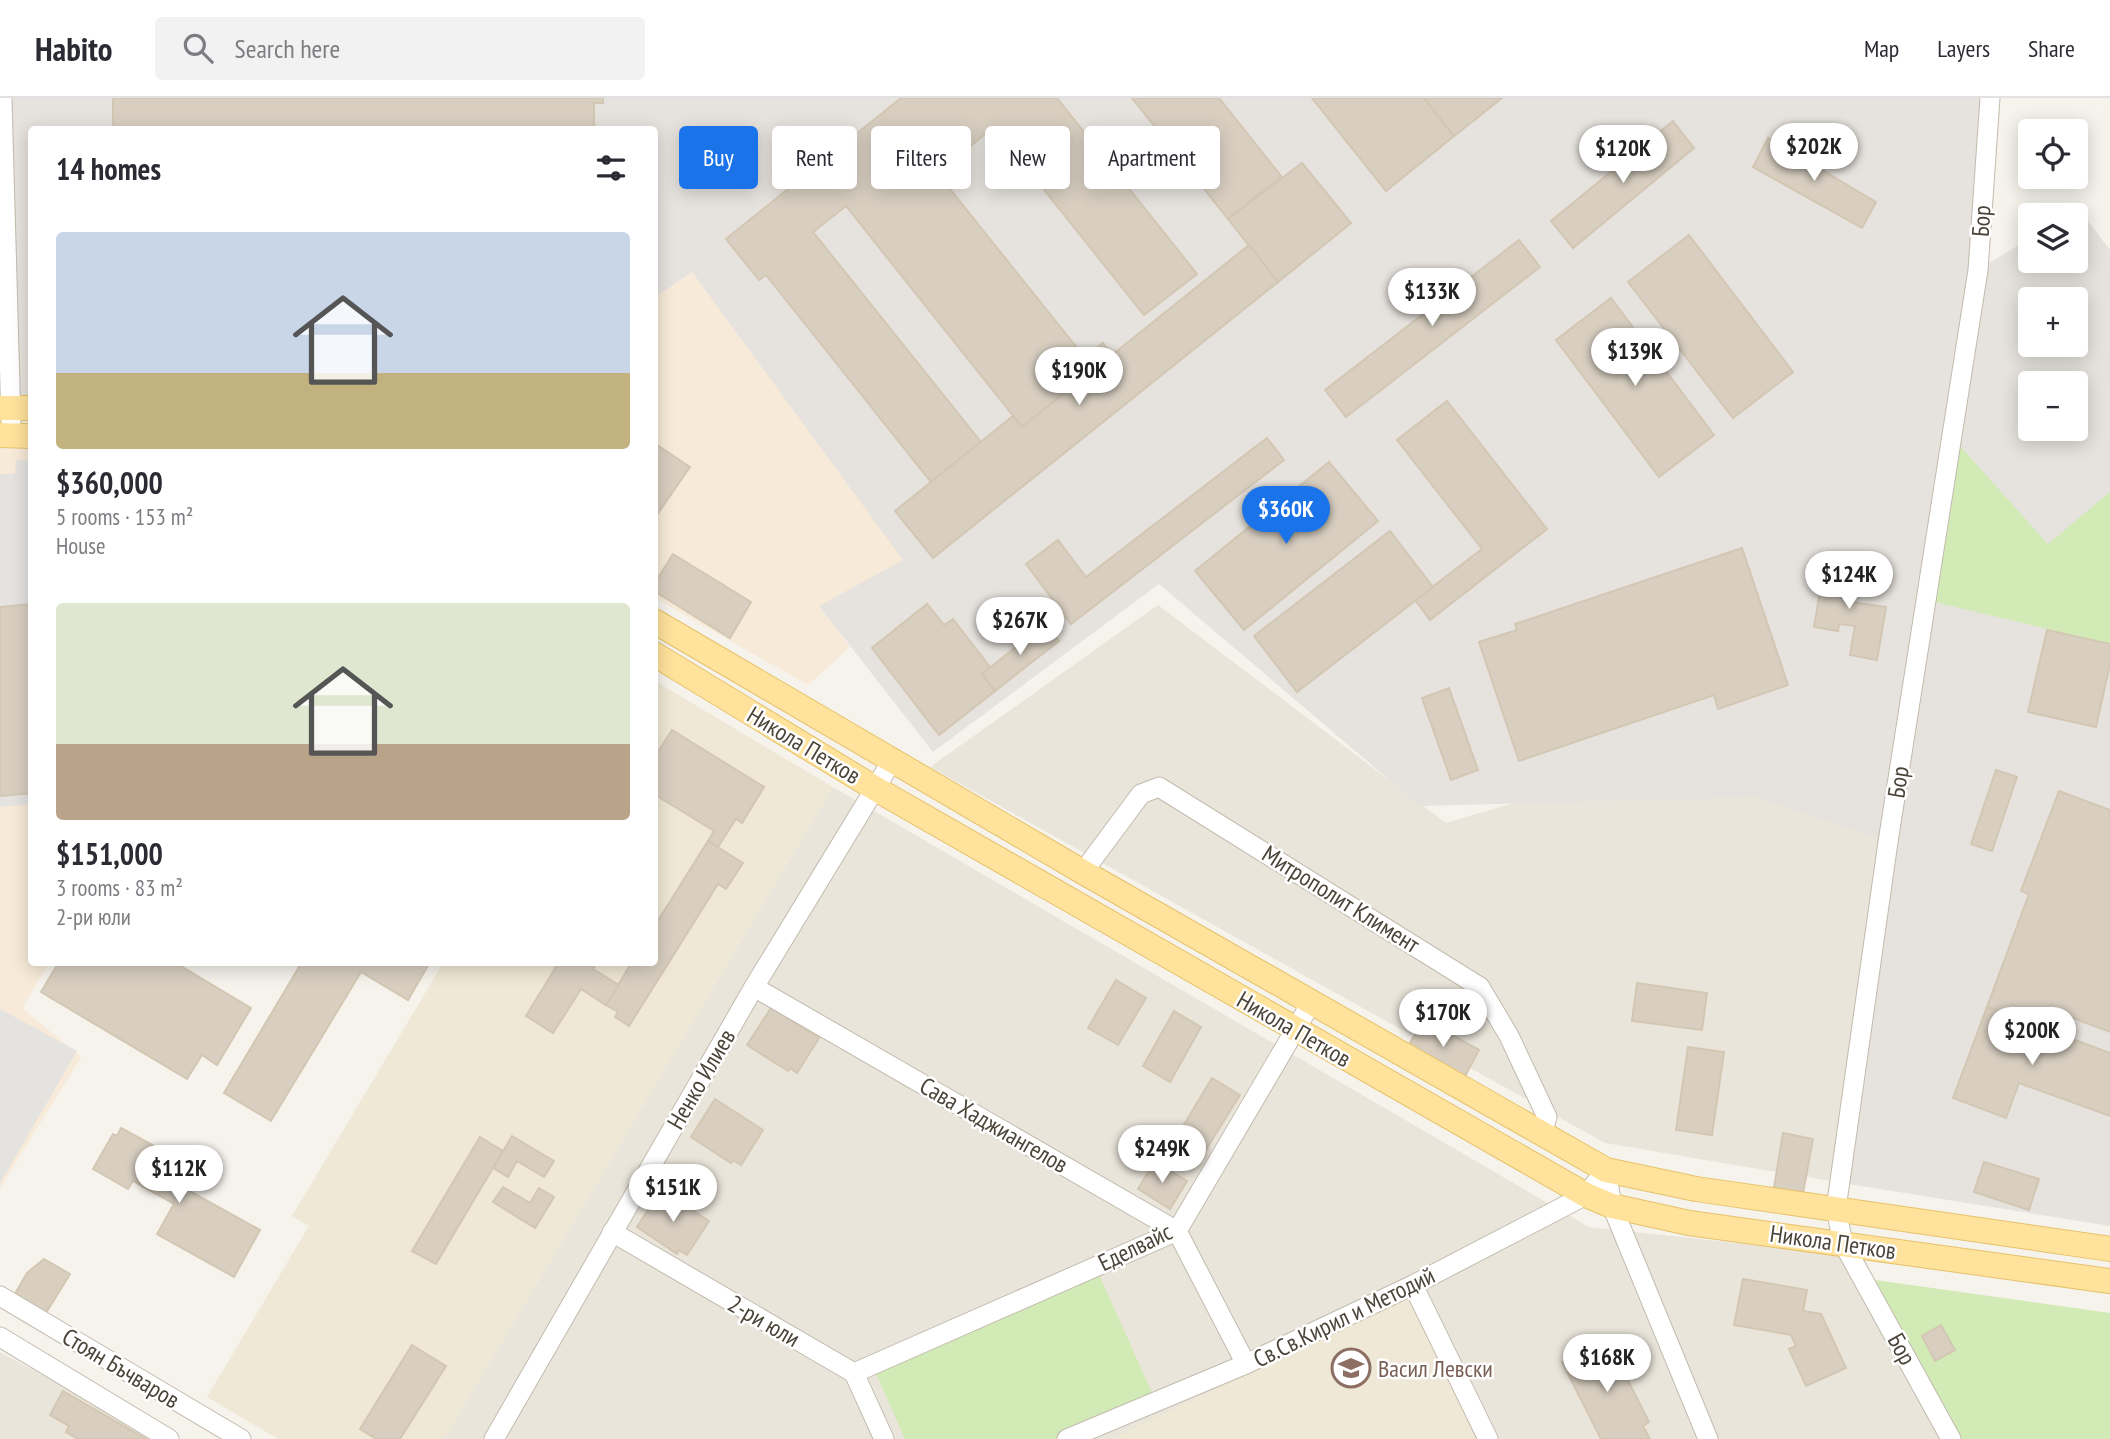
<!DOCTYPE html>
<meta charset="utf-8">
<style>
:root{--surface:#fff;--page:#f2f2f3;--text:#2b2b33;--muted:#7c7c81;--line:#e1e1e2;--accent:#1a73e8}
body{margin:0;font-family:"PT Sans Narrow",sans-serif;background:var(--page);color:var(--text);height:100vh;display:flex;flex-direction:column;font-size:26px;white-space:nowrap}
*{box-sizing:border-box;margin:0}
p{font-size:23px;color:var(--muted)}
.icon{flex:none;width:38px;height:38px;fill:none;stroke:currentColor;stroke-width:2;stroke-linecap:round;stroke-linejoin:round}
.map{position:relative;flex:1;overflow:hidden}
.drawer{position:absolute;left:28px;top:28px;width:630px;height:840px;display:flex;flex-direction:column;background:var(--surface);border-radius:7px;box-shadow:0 4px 18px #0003}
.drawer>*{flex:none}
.top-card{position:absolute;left:679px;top:28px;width:665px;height:63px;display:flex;gap:14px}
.controls{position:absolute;left:2018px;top:21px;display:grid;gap:14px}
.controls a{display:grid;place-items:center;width:70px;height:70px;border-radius:7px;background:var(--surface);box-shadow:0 4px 18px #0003;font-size:35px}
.price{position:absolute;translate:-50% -60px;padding:0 16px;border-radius:24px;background:#fff;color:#222;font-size:23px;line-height:46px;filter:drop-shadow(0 2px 4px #0008)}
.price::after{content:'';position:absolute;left:50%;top:42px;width:21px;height:16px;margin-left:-10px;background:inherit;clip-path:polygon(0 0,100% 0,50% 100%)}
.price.on{background:var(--accent);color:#fff}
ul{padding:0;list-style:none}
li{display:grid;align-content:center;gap:14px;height:371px;padding:0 28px}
li span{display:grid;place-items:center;height:217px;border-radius:7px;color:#555}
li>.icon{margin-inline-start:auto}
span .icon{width:126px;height:126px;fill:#fffc;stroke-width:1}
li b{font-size:30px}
h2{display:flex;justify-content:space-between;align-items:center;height:84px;padding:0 28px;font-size:30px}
.chip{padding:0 24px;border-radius:7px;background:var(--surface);box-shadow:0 4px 18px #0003;font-size:24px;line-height:63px}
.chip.on{background:var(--accent);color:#fff}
header{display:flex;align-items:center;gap:42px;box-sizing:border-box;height:98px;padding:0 35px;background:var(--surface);border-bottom:2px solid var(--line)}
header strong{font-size:33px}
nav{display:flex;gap:38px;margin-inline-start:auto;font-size:24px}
.search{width:490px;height:63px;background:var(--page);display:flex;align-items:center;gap:18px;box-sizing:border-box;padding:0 24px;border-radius:7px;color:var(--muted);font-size:26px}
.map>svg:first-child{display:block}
.residential{fill:#eae5da}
.commercial{fill:#f7ead8}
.industrial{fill:#e6e2dd;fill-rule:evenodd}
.education{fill:#efe8d6}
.green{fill:#d2eab5}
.parking{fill:#e5e3e0}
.building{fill:#d8cfc1;stroke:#d3c7b4;stroke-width:2}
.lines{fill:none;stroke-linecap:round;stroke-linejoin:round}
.minor-casing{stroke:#c2bbae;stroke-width:21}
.major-casing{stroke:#e6c16a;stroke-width:26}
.minor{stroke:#fff;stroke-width:19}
.major{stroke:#ffe39c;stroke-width:24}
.labels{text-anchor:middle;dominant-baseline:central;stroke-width:5;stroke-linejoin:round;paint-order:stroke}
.street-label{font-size:24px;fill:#4b4439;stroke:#fff}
.education-label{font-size:24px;fill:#785e54;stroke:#fff;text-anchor:start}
</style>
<header>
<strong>Habito</strong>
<div class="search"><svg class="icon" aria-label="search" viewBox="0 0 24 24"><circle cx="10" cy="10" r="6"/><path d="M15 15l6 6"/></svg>Search here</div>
<nav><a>Map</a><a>Layers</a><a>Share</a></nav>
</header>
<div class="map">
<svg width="2110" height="1341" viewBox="0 0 2110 1341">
<rect width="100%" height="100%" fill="#f6f3ec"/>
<g class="residential">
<path d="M1158,507L1446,725L1900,590L1849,1086L1605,1045L930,669Z"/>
<path d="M833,689L1589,1129L1838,1156L1940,1341H444Z"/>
<path d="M0,1254L158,1341H0Z"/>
</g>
<g class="commercial">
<path d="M692,174L904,462L819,508L850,549L808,587L655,500V199Z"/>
<path d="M0,350L32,351V864L49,865L22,910L81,959L0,1090Z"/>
</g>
<path class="industrial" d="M9,0H1988L1978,172L2030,140V163H2076V117H2067L2078,110L2110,152V1128L1849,1086L1888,743L1757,699L1420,708L1159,486L933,654L819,508L903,462L692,174L655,199L654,32H32L31,310H11ZM2030,201H2076V247H2030ZM2030,285H2076V331H2030Z"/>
<g class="education">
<path d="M655,583L833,689L444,1341H278L207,1299L309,1128L292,1118L443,865L654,864Z"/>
<path d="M1409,1198L1476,1341H1111Z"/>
</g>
<g class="green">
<path d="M1952,339L2048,446L2110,394V546L1926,502Z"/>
<path d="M1097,1172L1153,1297L1054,1341H905L874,1271Z"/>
<path d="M1875,1182L2110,1215V1341H1953Z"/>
</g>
<g class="parking">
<path d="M16,362L31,363V706L0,709V376H15Z"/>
<path d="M0,911L77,953L0,1085Z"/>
</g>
<g class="building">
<path d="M113,0H603V5H594V32H113Z"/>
<path d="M901,0H1057L1197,176L1144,217L994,29L937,75L1094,271L1022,329L846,108L813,134L981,344L931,384L766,177L759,182L726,141Z"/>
<path d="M1132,0H1219L1281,78L1228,121Z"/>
<path d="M1312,0H1424L1454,38L1386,93Z"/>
<path d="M1424,0H1502L1454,38Z"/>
<path d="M1673,23L1694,50L1573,150L1551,123Z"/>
<path d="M1768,40L1876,104L1862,130L1753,69Z"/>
<path d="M1302,65L1351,125L1278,184L1228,121Z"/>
<path d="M1689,137L1793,274L1733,320L1628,184Z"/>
<path d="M1519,142L1540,169L1346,319L1325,292Z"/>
<path d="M1249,147L1278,184L933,460L895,413L1013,318L1022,329L1094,271L1085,260L1103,245L1112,257Z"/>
<path d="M1611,200L1714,337L1659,379L1556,242Z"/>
<path d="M1447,303L1547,431L1430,522L1415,502L1482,451L1397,342Z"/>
<path d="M1267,340L1284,362L1071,526L1026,466L1058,442L1086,479Z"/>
<path d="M654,345L690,369L654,421Z"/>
<path d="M1329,364L1378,423L1244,532L1195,473Z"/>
<path d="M1390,433L1433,489L1297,594L1254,538Z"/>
<path d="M1742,450L1788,587L1718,611L1714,597L1519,663L1479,544L1517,532L1515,526Z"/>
<path d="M673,456L751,504L730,540L654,493V486Z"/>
<path d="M1826,459L1852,464L1845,503L1886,509L1877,562L1850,557L1855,528L1839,526L1838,533L1814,529Z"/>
<path d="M32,506V695L0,698V509Z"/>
<path d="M927,506L944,527L953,521L990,569L982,576L995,593L939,637L872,550Z"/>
<path d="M1045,526L1059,543L995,593L982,576Z"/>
<path d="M2047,532L2110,546V566L2096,629L2028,614Z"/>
<path d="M1449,590L1478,672L1451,682L1422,600Z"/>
<path d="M672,632L764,689L742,725L736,721L718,749L708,743L714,733L654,696V660Z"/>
<path d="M1996,672L2017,679L1992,753L1971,746Z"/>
<path d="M2059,693L2110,712V934L2049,911L2042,930L1987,909L2029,796L2021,793Z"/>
<path d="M708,743L743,765L726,791L718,786L629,928L615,919L618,914L606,907L632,864H654V829Z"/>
<path d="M59,864H174L251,910L217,967L202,957L187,981L41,894Z"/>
<path d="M302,864H430L408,902L361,874L271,1023L224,995Z"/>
<path d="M559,864H597L593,871L619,887L606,907L581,891L553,935L526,918Z"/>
<path d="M1116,882L1146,900L1118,947L1088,930Z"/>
<path d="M1637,885L1707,895L1702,932L1632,923Z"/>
<path d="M1987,909L2110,955V1018L2019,985L2006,1020L1953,1000Z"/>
<path d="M771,910L819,940L797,975L790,970L788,973L747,947Z"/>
<path d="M1174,913L1201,929L1170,984L1143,968Z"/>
<path d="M1424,921L1479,952L1463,982L1407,950Z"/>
<path d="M1688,949L1724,954L1712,1037L1676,1032Z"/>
<path d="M1212,980L1240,997L1197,1066L1170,1050Z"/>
<path d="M715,1001L763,1032L741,1067L733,1062L731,1065L691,1039Z"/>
<path d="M121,1030L165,1054L154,1073L260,1132L234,1179L157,1136L174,1106L133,1083L128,1091L93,1071L113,1036L117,1038Z"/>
<path d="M1783,1035L1813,1041L1803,1095L1774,1090Z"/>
<path d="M512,1038L554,1063L544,1079L517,1063L508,1079L493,1070Z"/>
<path d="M480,1039L503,1053L436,1166L412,1153Z"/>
<path d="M1155,1063L1187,1083L1170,1111L1138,1091Z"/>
<path d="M1984,1064L2039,1081L2029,1112L1974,1094Z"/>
<path d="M503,1089L530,1105L539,1090L554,1099L535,1130L493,1104Z"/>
<path d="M661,1092L709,1123L687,1157L679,1152L677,1156L637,1129Z"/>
<path d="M44,1161L70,1176L46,1215L15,1196L27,1175Z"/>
<path d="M1743,1181L1807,1192L1803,1213L1821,1216L1846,1270L1806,1288L1789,1251L1796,1248L1791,1237L1734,1227Z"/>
<path d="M1941,1227L1955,1252L1935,1263L1922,1238Z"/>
<path d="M1607,1241L1649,1324L1643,1328L1650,1341H1601L1562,1264Z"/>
<path d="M412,1247L446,1268L400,1341H376L360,1331Z"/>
<path d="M63,1293L146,1341H78L66,1334L69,1328L50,1317Z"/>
</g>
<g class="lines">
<defs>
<g id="minor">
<path d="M2,0L11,324"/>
<path d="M1083,774L1141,696L1159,689L1480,889L1509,938L1547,1019L1542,1037"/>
<path d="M754,889L1177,1133L1246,1266"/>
<path d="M1606,1072L1612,1108L1708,1341"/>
<path d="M612,1134L854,1275L884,1341"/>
<path d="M1413,1187L1488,1341"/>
<path d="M0,1198L241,1341"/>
<path d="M0,1239L169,1341"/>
<path d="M854,1275L1177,1133L1311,905"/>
<path d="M494,1341L754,889L893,661"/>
<path d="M1067,1341L1246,1266L1413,1187L1586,1097L1606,1072"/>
<path d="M1951,1341L1843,1145L1836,1111L1888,744L1978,172L1990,0"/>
</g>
<g id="major">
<path d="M0,310H32"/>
<path d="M0,337L32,338"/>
<path d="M654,523L1083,774L1606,1072L1696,1091L2110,1151"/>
<path d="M654,556L876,691L1586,1097L1612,1108L1689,1125L2110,1183"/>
</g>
</defs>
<use href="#minor" class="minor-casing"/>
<use href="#major" class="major-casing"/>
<use href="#minor" class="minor"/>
<use href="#major" class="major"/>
</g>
<defs>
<symbol id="school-ring" viewBox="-11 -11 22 22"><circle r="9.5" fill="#fff" stroke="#8d6e63" stroke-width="1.5"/><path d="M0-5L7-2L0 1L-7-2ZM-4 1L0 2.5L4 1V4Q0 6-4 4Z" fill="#8d6e63"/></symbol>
</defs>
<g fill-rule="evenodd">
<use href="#school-ring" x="1329" y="1248" width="44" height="44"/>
</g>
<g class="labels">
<g class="street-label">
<text transform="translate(1981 123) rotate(-86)">Бор</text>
<text transform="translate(804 647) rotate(31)">Никола Петков</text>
<text transform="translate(1898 684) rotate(-81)">Бор</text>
<text transform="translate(1341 801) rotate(32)">Митрополит Климент</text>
<text transform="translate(1294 931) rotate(30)">Никола Петков</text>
<text transform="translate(701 981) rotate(-60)">Ненко Илиев</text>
<text transform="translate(994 1027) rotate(30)">Сава Хаджиангелов</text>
<text transform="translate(1833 1144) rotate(8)">Никола Петков</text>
<text transform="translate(1135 1149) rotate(-26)">Еделвайс</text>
<text transform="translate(1344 1219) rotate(-26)">Св.Св.Кирил и Методий</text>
<text transform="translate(764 1223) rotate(30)">2-ри юли</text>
<text transform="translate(1902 1251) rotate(61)">Бор</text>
<text transform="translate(121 1270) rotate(31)">Стоян Бъчваров</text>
</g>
<g class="education-label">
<text x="1378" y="1270">Васил Левски</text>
</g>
</g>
</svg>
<div class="controls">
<a><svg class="icon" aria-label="locate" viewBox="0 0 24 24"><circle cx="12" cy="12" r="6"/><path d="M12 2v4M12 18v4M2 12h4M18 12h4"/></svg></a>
<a><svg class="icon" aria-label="layers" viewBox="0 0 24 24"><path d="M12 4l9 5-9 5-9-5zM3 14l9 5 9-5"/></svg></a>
<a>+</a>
<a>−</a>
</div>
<b class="price" style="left:1814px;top:85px">$202K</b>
<b class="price" style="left:1623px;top:87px">$120K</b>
<b class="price" style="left:1432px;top:230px">$133K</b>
<b class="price" style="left:1635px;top:290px">$139K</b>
<b class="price" style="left:1079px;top:309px">$190K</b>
<b class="price on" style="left:1286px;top:448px">$360K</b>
<b class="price" style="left:1849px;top:513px">$124K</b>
<b class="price" style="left:1020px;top:559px">$267K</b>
<b class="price" style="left:1443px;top:951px">$170K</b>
<b class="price" style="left:2032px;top:969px">$200K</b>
<b class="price" style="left:1162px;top:1087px">$249K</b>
<b class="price" style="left:179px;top:1107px">$112K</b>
<b class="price" style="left:673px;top:1126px">$151K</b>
<b class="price" style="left:1607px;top:1296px">$168K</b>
<div class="top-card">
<a class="chip on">Buy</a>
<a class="chip">Rent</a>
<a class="chip">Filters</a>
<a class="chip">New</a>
<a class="chip">Apartment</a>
</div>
<section class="drawer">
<h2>14 homes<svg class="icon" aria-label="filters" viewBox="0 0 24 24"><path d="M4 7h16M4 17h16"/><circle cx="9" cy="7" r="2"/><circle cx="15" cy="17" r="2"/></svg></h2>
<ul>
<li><span style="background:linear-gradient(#c9d6e8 65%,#c2b280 0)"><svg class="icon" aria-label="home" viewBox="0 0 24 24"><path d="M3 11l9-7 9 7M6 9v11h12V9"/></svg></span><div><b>$360,000</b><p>5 rooms · 153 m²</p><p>House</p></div></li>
<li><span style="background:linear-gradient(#dfe7d0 65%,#b9a48a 0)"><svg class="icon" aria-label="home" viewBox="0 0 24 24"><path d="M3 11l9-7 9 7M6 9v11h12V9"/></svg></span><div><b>$151,000</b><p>3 rooms · 83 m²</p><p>2-ри юли</p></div></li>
</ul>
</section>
</div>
